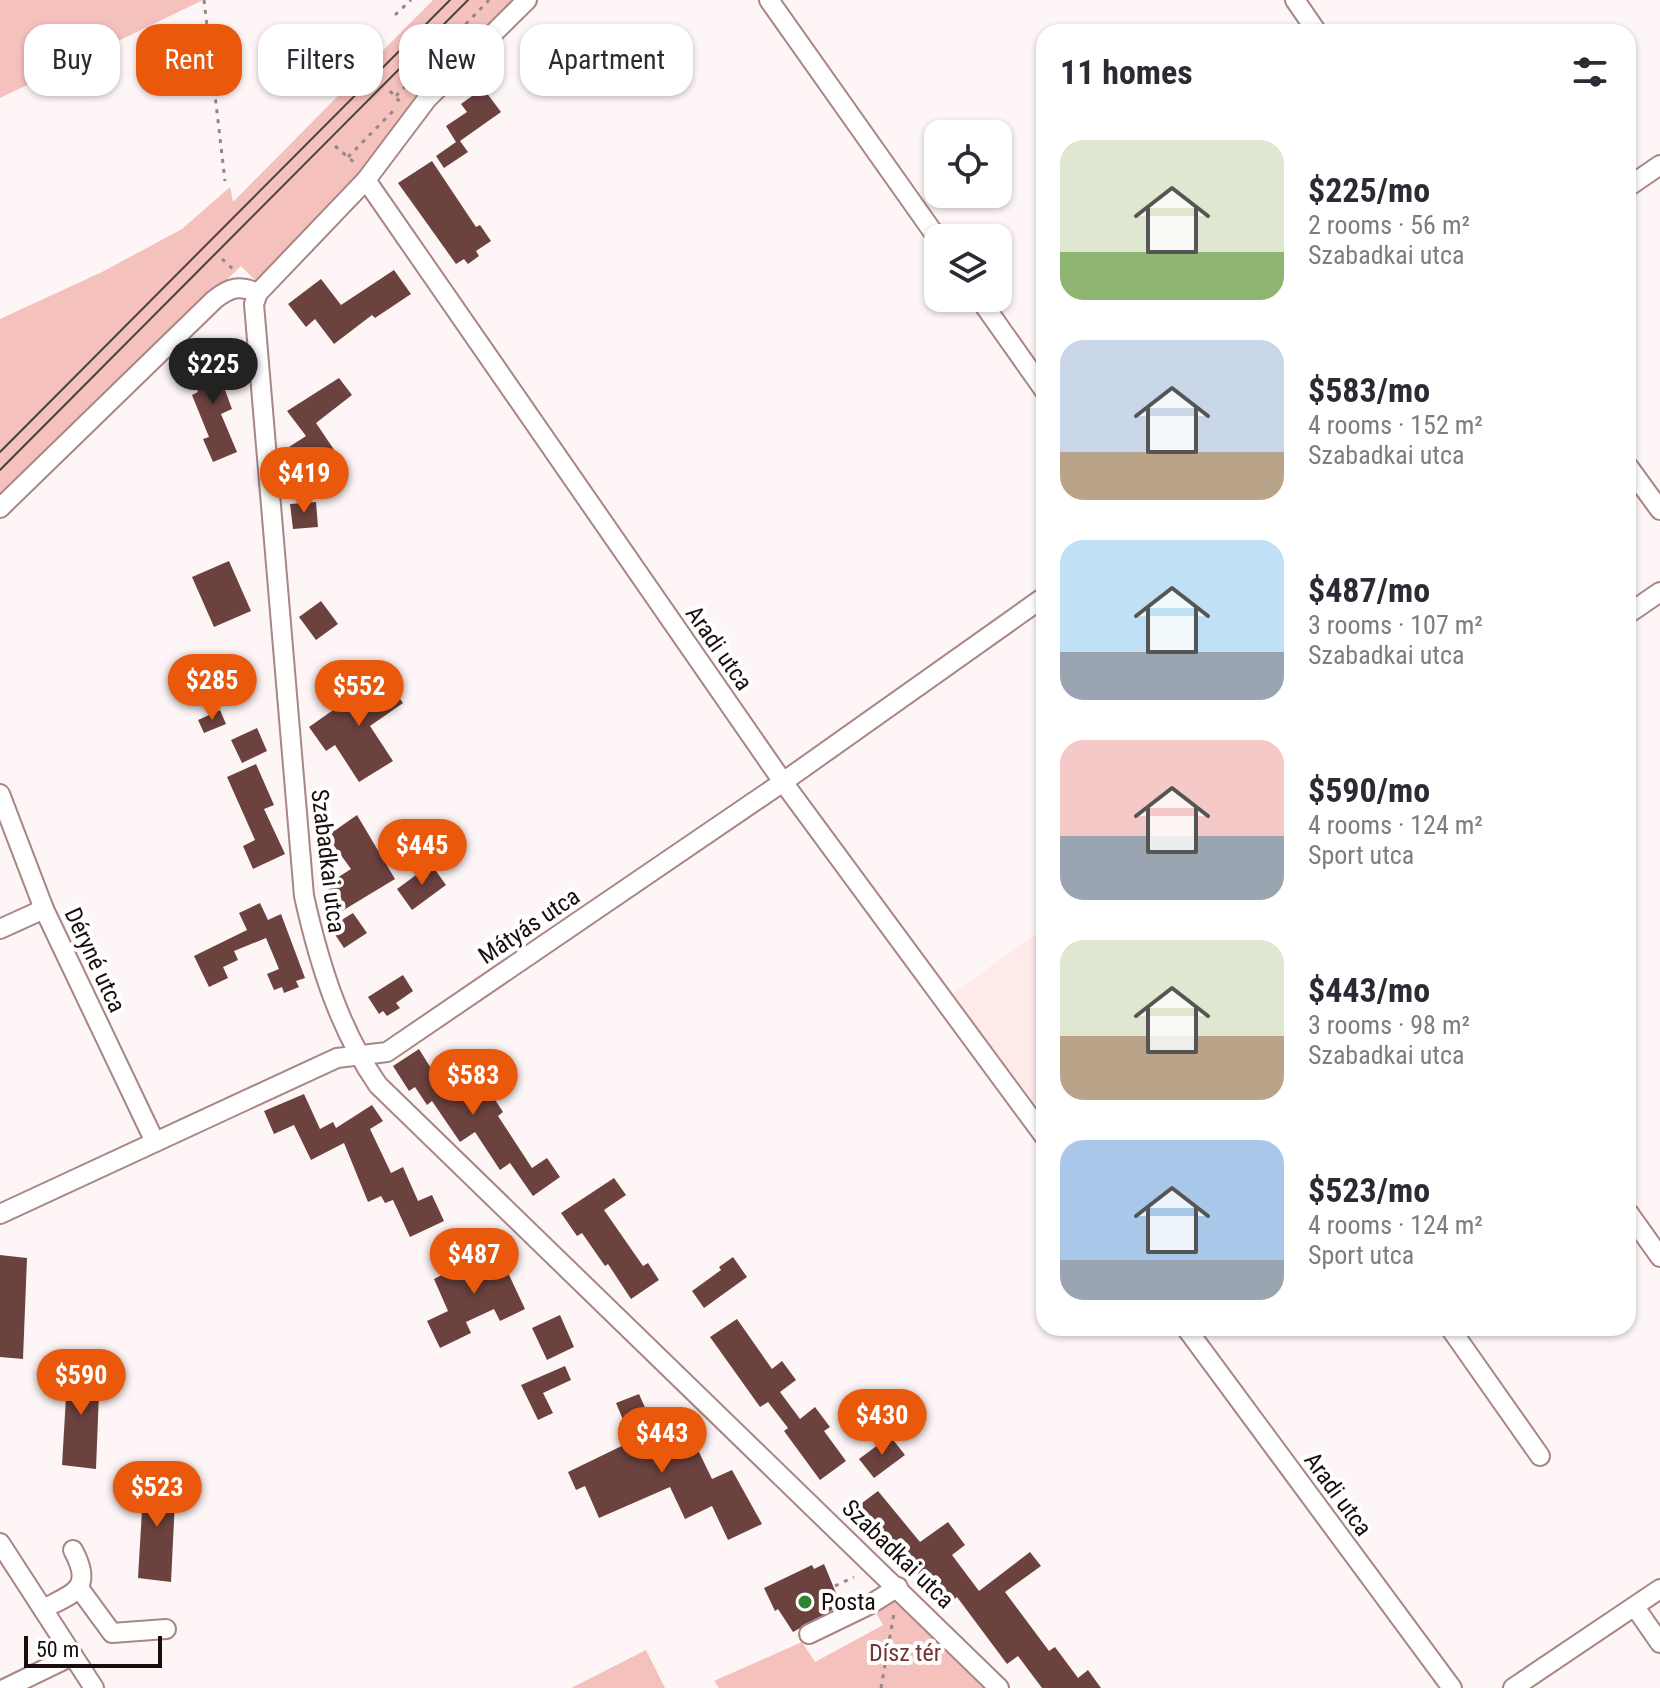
<!DOCTYPE html>
<meta charset="utf-8">
<style>
:root{--surface:#fff;--page:#f7f7f7;--text:#2b2b33;--muted:#7c7c81;--accent:#ea580c}
body{margin:0;font-family:"Roboto Condensed",sans-serif;background:var(--page);color:var(--text);height:100vh;display:flex;flex-direction:column;font-size:30px;white-space:nowrap}
*{box-sizing:border-box;margin:0}
p{font-size:26px;color:var(--muted)}
.icon{flex:none;width:44px;height:44px;fill:none;stroke:currentColor;stroke-width:2;stroke-linecap:round;stroke-linejoin:round}
.map{position:relative;flex:1;overflow:hidden}
.sheet{position:absolute;left:1036px;top:24px;width:600px;height:1312px;display:flex;flex-direction:column;background:var(--surface);border-radius:24px;box-shadow:0 2px 6px #0004}
.sheet>*{flex:none}
.guide{position:absolute;left:24px;top:24px;width:760px;height:72px;display:flex;gap:16px}
.fabs{position:absolute;left:924px;top:120px;display:grid;gap:16px}
.fabs a{display:grid;place-items:center;width:88px;height:88px;border-radius:16px;background:var(--surface);box-shadow:0 2px 6px #0004;font-size:40px}
.scale{position:absolute;left:24px;bottom:20px;width:138px;box-sizing:border-box;padding-left:8px;border:4px solid #1a0d0d;border-top:0;font-size:22px;line-height:28px;white-space:nowrap;color:#1a0d0d;-webkit-text-stroke:6px #fff;paint-order:stroke}
.price{position:absolute;translate:-50% -68px;padding:0 18px;border-radius:28px;background:var(--accent);color:#fff;font-size:26px;line-height:52px;filter:drop-shadow(0 2px 4px #0008)}
.price::after{content:'';position:absolute;left:50%;top:48px;width:24px;height:18px;margin-left:-12px;background:inherit;clip-path:polygon(0 0,100% 0,50% 100%)}
.price.active{background:#222;color:#fff}
ul{padding:0;list-style:none}
li{display:flex;align-items:center;gap:24px;height:200px;padding:0 24px}
li span{display:grid;place-items:center;flex:none;width:224px;height:160px;border-radius:24px;color:#555}
li>.icon{margin-inline-start:auto}
span .icon{width:96px;height:96px;fill:#fffc;stroke-width:1}
li b{font-size:34px}
h2{display:flex;justify-content:space-between;align-items:center;height:96px;padding:0 24px;font-size:34px}
.pill{padding:0 28px;border-radius:24px;background:var(--surface);box-shadow:0 2px 6px #0004;font-size:28px;line-height:72px}
.pill.active{background:var(--accent);color:#fff}
.map>svg:first-child{display:block}
.built{fill:#feebe9}
.green{fill:#f4c1bd}
.building{fill:#6c423f}
.lines{fill:none;stroke-linecap:round;stroke-linejoin:round}
.minor-casing{stroke:#a88683;stroke-width:22}
.path{stroke:#928888;stroke-width:3;stroke-dasharray:4 6;stroke-linecap:butt}
.minor{stroke:#fff;stroke-width:18}
.tram{stroke:#4c4040;stroke-width:2}
.poi-dot{fill:#2b8534;stroke:#fff;stroke-width:3}
.labels{text-anchor:middle;dominant-baseline:central;stroke-width:8;stroke-linejoin:round;paint-order:stroke}
.street-label{font-size:24px;fill:#1a0d0d;stroke:#fff}
.poi-label{font-size:24px;fill:#1a0d0d;stroke:#fff;text-anchor:start}
.park-label{font-size:24px;fill:#743533;stroke:#fff}
</style>
<div class="map">
<svg width="1660" height="1688" viewBox="0 0 1660 1688">
<rect width="100%" height="100%" fill="#fef6f6"/>
<path class="built" d="M1044,928V1119L1043,1120L952,994Z"/>
<g class="green">
<path d="M0,0H203L0,98Z"/>
<path d="M433,0H516L363,176L258,283L241,266L0,495V319L102,272L182,229L230,187L233,202Z"/>
<path d="M899,1596L989,1688H719L714,1681L802,1642L815,1662L883,1625L875,1611Z"/>
<path d="M646,1650L665,1688H571Z"/>
</g>
<g class="building">
<path d="M483,88L501,112L460,141L468,152L444,168L436,156L456,142L446,126L467,112L461,104Z"/>
<path d="M432,161L476,227L480,225L491,241L476,251L479,256L468,264L464,259L456,264L398,183Z"/>
<path d="M394,270L411,294L375,318L372,315L334,344L315,319L306,327L288,304L321,279L341,305Z"/>
<path d="M221,354L226,367L218,371L232,409L221,414L237,452L213,462L203,439L209,437L192,395L198,392L188,367Z"/>
<path d="M339,378L352,395L316,423L339,457L320,470L311,457L298,466L286,449L306,436L287,411Z"/>
<path d="M316,502L318,527L293,529L290,504Z"/>
<path d="M229,561L251,611L214,627L192,577Z"/>
<path d="M321,601L338,624L316,640L299,617Z"/>
<path d="M383,675L403,703L370,726L393,761L359,782L335,745L326,751L309,727Z"/>
<path d="M220,710L226,724L204,733L198,720Z"/>
<path d="M257,728L267,751L242,763L231,740Z"/>
<path d="M256,764L274,805L264,809L285,854L253,869L243,846L255,840L227,777Z"/>
<path d="M357,815L395,879L342,911L326,885L351,869L327,836Z"/>
<path d="M431,864L446,885L412,910L397,889Z"/>
<path d="M260,903L268,920L281,914L305,978L296,981L299,987L284,993L282,987L274,990L267,974L279,969L266,938L234,951L238,960L223,967L228,978L209,987L194,956L247,930L239,913Z"/>
<path d="M353,913L367,933L344,948L330,927Z"/>
<path d="M403,975L413,991L396,1003L400,1008L387,1016L383,1011L379,1014L368,997Z"/>
<path d="M419,1049L437,1078L459,1063L483,1097L490,1092L503,1112L498,1116L532,1168L547,1158L560,1177L533,1196L510,1163L500,1170L475,1132L460,1142L432,1101L427,1105L415,1087L409,1091L393,1066Z"/>
<path d="M304,1094L320,1129L333,1122L336,1128L372,1105L383,1121L370,1129L391,1173L403,1167L418,1201L432,1195L444,1221L410,1237L393,1200L385,1203L381,1196L368,1202L344,1143L311,1160L294,1125L274,1134L264,1111Z"/>
<path d="M614,1178L626,1195L604,1210L643,1266L648,1263L659,1280L631,1299L608,1264L605,1266L582,1233L577,1236L561,1213Z"/>
<path d="M496,1247L525,1309L500,1321L494,1309L466,1322L471,1333L440,1348L427,1321L448,1311L434,1279Z"/>
<path d="M0,1255L27,1258L23,1359L0,1357Z"/>
<path d="M733,1257L747,1277L704,1308L692,1291L721,1270L719,1267Z"/>
<path d="M560,1315L574,1347L547,1360L532,1328Z"/>
<path d="M737,1319L772,1369L782,1361L796,1380L780,1392L800,1419L815,1407L830,1427L824,1431L846,1461L820,1480L784,1431L788,1428L768,1402L760,1407L710,1337Z"/>
<path d="M68,1363L100,1367L96,1469L62,1465Z"/>
<path d="M565,1366L571,1380L543,1393L553,1413L538,1420L521,1385Z"/>
<path d="M639,1394L655,1430L672,1422L688,1454L698,1450L712,1479L732,1470L762,1524L728,1540L712,1506L685,1519L670,1487L599,1518L585,1486L576,1490L568,1472L632,1441L616,1403Z"/>
<path d="M890,1436L905,1455L874,1478L859,1459Z"/>
<path d="M144,1476L176,1480L171,1582L138,1578Z"/>
<path d="M878,1491L920,1542L948,1522L965,1545L952,1555L979,1591L1030,1552L1041,1566L1005,1592L1049,1651L1055,1647L1078,1678L1088,1670L1101,1688H1042L1018,1656L1007,1664L957,1597L952,1601L930,1572L922,1578L898,1547L893,1551L874,1526L869,1529L854,1509Z"/>
<path d="M824,1564L841,1605L793,1632L778,1609L775,1611L764,1588L812,1565L814,1569Z"/>
</g>
<g class="lines">
<defs>
<g id="minor">
<path d="M527,0L427,99L366,180L258,293L254,304L304,896C319,963 339,1029 378,1085L999,1688"/>
<path d="M769,0L938,239"/>
<path d="M1295,0L1317,32"/>
<path d="M366,180L783,782L1044,1136"/>
<path d="M1628,187L1660,165"/>
<path d="M979,298L1044,390"/>
<path d="M1628,466L1660,510"/>
<path d="M0,508L214,300C230,287 239,285 258,293"/>
<path d="M1628,614L1660,592"/>
<path d="M0,794L44,909L155,1142"/>
<path d="M0,929L44,909"/>
<path d="M1628,1212L1660,1257"/>
<path d="M0,1214L337,1058L387,1052L783,782L1044,597"/>
<path d="M1186,1328L1452,1688"/>
<path d="M1450,1328L1540,1456"/>
<path d="M0,1543L94,1688"/>
<path d="M79,1588L112,1633L166,1629"/>
<path d="M1635,1607L1660,1643"/>
<path d="M43,1609C74,1593 94,1589 73,1550"/>
<path d="M809,1634L871,1604L898,1587"/>
<path d="M6,1688L72,1656"/>
<path d="M1513,1688L1660,1589"/>
</g>
</defs>
<use href="#minor" class="minor-casing"/>
<g class="path">
<path d="M204,0L225,181"/>
<path d="M395,15L411,0"/>
<path d="M399,60L415,74"/>
<path d="M390,91L401,103"/>
<path d="M396,96L489,0"/>
<path d="M335,146L356,164"/>
<path d="M348,157L396,108"/>
<path d="M222,259L234,270"/>
<path d="M835,1586L854,1577"/>
<path d="M881,1688L894,1613"/>
</g>
<use href="#minor" class="minor"/>
<g class="tram">
<path d="M0,452L450,0"/>
<path d="M0,470L468,0"/>
</g>
</g>
<circle class="poi-dot" cx="805" cy="1602" r="8"/>
<g class="labels">
<g class="street-label">
<text transform="translate(719 648) rotate(55)">Aradi utca</text>
<text transform="translate(328 861) rotate(83)">Szabadkai utca</text>
<text transform="translate(529 926) rotate(-34)">Mátyás utca</text>
<text transform="translate(95 960) rotate(65)">Déryné utca</text>
<text transform="translate(1338 1494) rotate(54)">Aradi utca</text>
<text transform="translate(898 1554) rotate(44)">Szabadkai utca</text>
</g>
<g class="poi-label">
<text x="821" y="1602">Posta</text>
</g>
<g class="park-label">
<text x="905" y="1653">Dísz tér</text>
</g>
</g>
</svg>
<div class="fabs">
<a><svg class="icon" aria-label="locate" viewBox="0 0 24 24"><circle cx="12" cy="12" r="6"/><path d="M12 2v4M12 18v4M2 12h4M18 12h4"/></svg></a>
<a><svg class="icon" aria-label="layers" viewBox="0 0 24 24"><path d="M12 4l9 5-9 5-9-5zM3 14l9 5 9-5"/></svg></a>
</div>
<div class="scale">50 m</div>
<b class="price active" style="left:213px;top:406px">$225</b>
<b class="price" style="left:304px;top:515px">$419</b>
<b class="price" style="left:212px;top:722px">$285</b>
<b class="price" style="left:359px;top:728px">$552</b>
<b class="price" style="left:422px;top:887px">$445</b>
<b class="price" style="left:473px;top:1117px">$583</b>
<b class="price" style="left:474px;top:1296px">$487</b>
<b class="price" style="left:81px;top:1417px">$590</b>
<b class="price" style="left:882px;top:1457px">$430</b>
<b class="price" style="left:662px;top:1475px">$443</b>
<b class="price" style="left:157px;top:1529px">$523</b>
<div class="guide">
<a class="pill">Buy</a>
<a class="pill active">Rent</a>
<a class="pill">Filters</a>
<a class="pill">New</a>
<a class="pill">Apartment</a>
</div>
<section class="sheet">
<h2>11 homes<svg class="icon" aria-label="filters" viewBox="0 0 24 24"><path d="M4 7h16M4 17h16"/><circle cx="9" cy="7" r="2"/><circle cx="15" cy="17" r="2"/></svg></h2>
<ul>
<li><span style="background:linear-gradient(#dfe7d0 70%,#8fb573 0)"><svg class="icon" aria-label="home" viewBox="0 0 24 24"><path d="M3 11l9-7 9 7M6 9v11h12V9"/></svg></span><div><b>$225/mo</b><p>2 rooms · 56 m²</p><p>Szabadkai utca</p></div></li>
<li><span style="background:linear-gradient(#c9d6e8 70%,#b9a48a 0)"><svg class="icon" aria-label="home" viewBox="0 0 24 24"><path d="M3 11l9-7 9 7M6 9v11h12V9"/></svg></span><div><b>$583/mo</b><p>4 rooms · 152 m²</p><p>Szabadkai utca</p></div></li>
<li><span style="background:linear-gradient(#bfe0f5 70%,#9aa5b1 0)"><svg class="icon" aria-label="home" viewBox="0 0 24 24"><path d="M3 11l9-7 9 7M6 9v11h12V9"/></svg></span><div><b>$487/mo</b><p>3 rooms · 107 m²</p><p>Szabadkai utca</p></div></li>
<li><span style="background:linear-gradient(#f6c9c9 60%,#9aa5b1 0)"><svg class="icon" aria-label="home" viewBox="0 0 24 24"><path d="M3 11l9-7 9 7M6 9v11h12V9"/></svg></span><div><b>$590/mo</b><p>4 rooms · 124 m²</p><p>Sport utca</p></div></li>
<li><span style="background:linear-gradient(#dfe7d0 60%,#b9a48a 0)"><svg class="icon" aria-label="home" viewBox="0 0 24 24"><path d="M3 11l9-7 9 7M6 9v11h12V9"/></svg></span><div><b>$443/mo</b><p>3 rooms · 98 m²</p><p>Szabadkai utca</p></div></li>
<li><span style="background:linear-gradient(#a9c7e8 75%,#9aa5b1 0)"><svg class="icon" aria-label="home" viewBox="0 0 24 24"><path d="M3 11l9-7 9 7M6 9v11h12V9"/></svg></span><div><b>$523/mo</b><p>4 rooms · 124 m²</p><p>Sport utca</p></div></li>
</ul>
</section>
</div>
